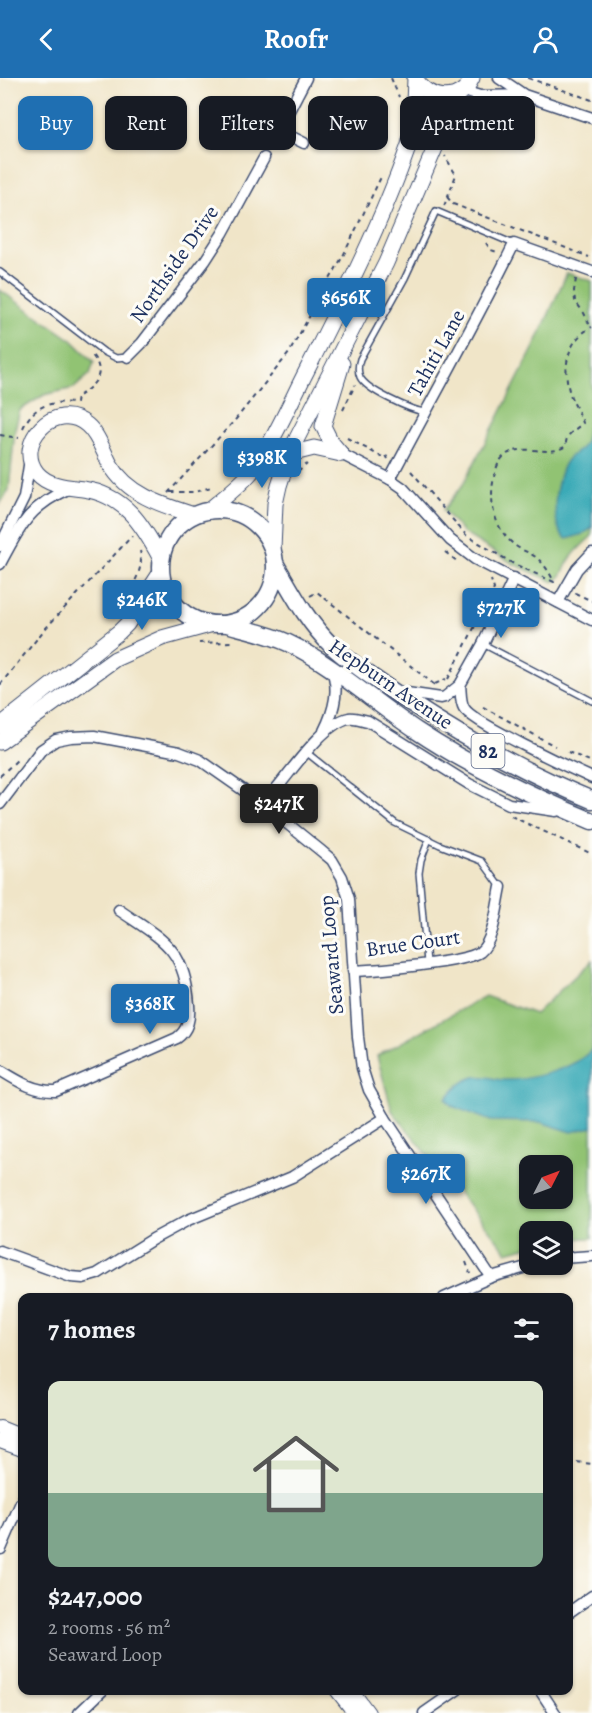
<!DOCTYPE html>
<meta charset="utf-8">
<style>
:root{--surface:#171b24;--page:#242831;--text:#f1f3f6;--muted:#9ea1a6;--line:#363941;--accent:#1f6fb2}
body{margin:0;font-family:Alegreya,serif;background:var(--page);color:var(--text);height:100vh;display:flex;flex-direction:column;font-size:22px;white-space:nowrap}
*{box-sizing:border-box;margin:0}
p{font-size:20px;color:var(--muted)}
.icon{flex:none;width:33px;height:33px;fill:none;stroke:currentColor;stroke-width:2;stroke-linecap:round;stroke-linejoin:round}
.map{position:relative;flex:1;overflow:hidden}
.drawer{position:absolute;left:18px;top:1215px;width:555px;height:402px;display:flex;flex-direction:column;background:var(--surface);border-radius:12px;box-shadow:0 2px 4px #0004}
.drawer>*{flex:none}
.top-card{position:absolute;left:18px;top:18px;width:556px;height:54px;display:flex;gap:12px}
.needle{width:39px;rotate:48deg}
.controls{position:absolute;left:519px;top:1077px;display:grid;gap:12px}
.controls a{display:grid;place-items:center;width:54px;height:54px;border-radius:12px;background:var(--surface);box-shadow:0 2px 4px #0004;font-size:30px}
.price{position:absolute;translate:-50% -51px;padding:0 14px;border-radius:6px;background:var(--accent);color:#fff;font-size:20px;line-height:39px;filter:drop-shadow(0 2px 3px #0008)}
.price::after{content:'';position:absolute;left:50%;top:36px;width:18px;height:14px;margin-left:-9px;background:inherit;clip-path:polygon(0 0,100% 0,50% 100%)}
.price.active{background:#222;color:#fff}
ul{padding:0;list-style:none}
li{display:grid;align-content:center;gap:12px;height:318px;padding:0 30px}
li+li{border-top:2px solid var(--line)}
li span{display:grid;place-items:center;height:186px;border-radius:12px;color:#555}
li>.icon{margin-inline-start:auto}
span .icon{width:108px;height:108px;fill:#fffc;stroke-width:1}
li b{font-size:26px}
h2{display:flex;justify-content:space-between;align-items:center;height:72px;padding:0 30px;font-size:26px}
.pill{padding:0 21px;border-radius:12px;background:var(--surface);box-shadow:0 2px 4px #0004;font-size:21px;line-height:54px}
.pill.active{background:var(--accent);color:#fff}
header{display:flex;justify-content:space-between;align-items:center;height:78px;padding:0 30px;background:var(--accent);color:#fff;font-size:27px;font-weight:600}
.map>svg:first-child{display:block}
.green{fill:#91c373;stroke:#567968;stroke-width:1.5;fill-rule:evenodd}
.water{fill:#3aaab7;stroke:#2a6c8a;stroke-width:1.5}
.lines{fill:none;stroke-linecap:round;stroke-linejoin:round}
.service-casing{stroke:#3b4a6e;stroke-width:8}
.minor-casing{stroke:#3b4a6e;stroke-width:13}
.tertiary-casing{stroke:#3b4a6e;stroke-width:16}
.secondary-casing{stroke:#3b4a6e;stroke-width:17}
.primary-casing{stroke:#3b4a6e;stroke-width:19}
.path{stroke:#3b4a6e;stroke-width:2;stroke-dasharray:4.5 4.5;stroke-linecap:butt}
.service{stroke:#fff;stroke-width:5}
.minor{stroke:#fff;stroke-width:10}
.tertiary{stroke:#fff;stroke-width:14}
.secondary{stroke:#fff;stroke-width:15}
.primary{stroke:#fff;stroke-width:16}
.labels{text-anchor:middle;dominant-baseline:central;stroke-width:6;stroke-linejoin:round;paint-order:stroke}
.shield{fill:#fdfcf7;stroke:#5f6c8c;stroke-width:1.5}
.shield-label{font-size:20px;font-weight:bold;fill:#1b2f5e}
.street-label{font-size:21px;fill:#1b2f5e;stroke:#fdfcf7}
</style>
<header><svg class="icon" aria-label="back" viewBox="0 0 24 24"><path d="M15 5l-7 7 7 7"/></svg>Roofr<svg class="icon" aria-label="person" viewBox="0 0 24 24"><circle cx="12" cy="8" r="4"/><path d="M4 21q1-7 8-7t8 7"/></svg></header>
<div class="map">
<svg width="592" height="1635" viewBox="0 0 592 1635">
<rect width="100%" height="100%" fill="#fdfcf7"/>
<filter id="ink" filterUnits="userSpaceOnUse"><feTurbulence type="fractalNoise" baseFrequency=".0167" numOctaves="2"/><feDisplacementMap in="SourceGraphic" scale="12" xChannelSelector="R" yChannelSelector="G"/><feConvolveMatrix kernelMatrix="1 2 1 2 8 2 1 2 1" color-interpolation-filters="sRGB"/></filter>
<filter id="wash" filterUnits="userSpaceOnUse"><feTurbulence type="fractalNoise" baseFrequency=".008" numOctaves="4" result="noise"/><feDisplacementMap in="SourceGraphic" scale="24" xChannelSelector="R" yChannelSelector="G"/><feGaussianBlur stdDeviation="1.35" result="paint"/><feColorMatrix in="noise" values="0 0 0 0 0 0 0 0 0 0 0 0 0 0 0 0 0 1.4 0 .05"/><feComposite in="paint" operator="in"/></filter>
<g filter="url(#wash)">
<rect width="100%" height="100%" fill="#f0e5c8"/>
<g class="green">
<path d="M567,195L592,203V458C583,466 574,474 568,484C564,492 562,499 554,504L512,485L463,455L443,432L462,408L498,340L535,267Z"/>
<path d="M0,212L72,262L94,284L90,296L74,310L44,317L20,332L15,351L9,412L0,426Z"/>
<path d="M592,882V1160L563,1161L562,1154H530L529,1168L507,1174L392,1033L377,978L485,918L535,936ZM530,1088H562V1120H530Z"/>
</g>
<g class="water">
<path d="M592,335V450L583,456L567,461C548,451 555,397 567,382C571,376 580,374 584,366C589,356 586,345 592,335Z"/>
<path d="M592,971V1049L572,1054L540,1044L491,1043L452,1028L446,1021C453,1011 463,1002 475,999C483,997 494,1001 502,1002C528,1003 576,991 592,971Z"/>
</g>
</g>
<g filter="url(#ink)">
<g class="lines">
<defs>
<g id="service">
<path d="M0,194L104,274L116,280L128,279"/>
<path d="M425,334C410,332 366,312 360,299C357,292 358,287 360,281L405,200L436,133L514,166"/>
<path d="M483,566L592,623"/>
<path d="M306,674L395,745L440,767L482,783L501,809"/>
<path d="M427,885L419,795L421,782L429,761"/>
</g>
<g id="minor">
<path d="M499,0L524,17L592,40"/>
<path d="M463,13L480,18L523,17"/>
<path d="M304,65L288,57L282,46L306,0"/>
<path d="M128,279L142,265L205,183L223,155L264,80"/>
<path d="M341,376L390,401L403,410L450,462L475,481L592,542"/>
<path d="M390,401C431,323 475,246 514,166L592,194"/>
<path d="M0,468L24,420L30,381"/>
<path d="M0,486C20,448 29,428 70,410"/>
<path d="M558,524L577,491L592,475"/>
<path d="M460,607C461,614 460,623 464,630C471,644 572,691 592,700"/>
<path d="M400,614L441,620L445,619L460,607L483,566L514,500"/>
<path d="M324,653C333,635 340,612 332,593"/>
<path d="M0,726L41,672L56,662L71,659L94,658L179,674L200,682L263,726L320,772L332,782L342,799L349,821L358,959L362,990L369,1012L385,1040L491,1199"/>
<path d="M263,726C285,704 320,646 349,640C355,639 362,642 368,643L469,706L509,726L556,733"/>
<path d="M353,893C375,892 465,885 480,874C494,863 497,827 501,809"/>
<path d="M0,992C18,1003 34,1014 56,1013L177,960C188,952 190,941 189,927C185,870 163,862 119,832"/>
<path d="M0,1173L71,1199L83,1200L97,1196L153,1161L188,1142L292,1099L385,1040"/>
<path d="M562,1180L592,1178"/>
<path d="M444,1220L491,1199L537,1186"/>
<path d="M1,1471L22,1422"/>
<path d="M568,1535L592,1518"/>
<path d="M540,1612L555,1635"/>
<path d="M79,1635L103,1612"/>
<path d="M424,1635L457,1612"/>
</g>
<g id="tertiary">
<path d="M0,1350L22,1359"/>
<path d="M0,1363L22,1371"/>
<path d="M337,1612L355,1635"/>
<path d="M351,1612L368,1635"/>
</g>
<g id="secondary">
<path d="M415,0C428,23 460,27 472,0"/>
<path d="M290,374L294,375L314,370L341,376"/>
<path d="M341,376L331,364L323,348L342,286"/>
<path d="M208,433C223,420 240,408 252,393C274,363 290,325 307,292C344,219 382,144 409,67L413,50L415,1"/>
<path d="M273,471L275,426L279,408L290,374L386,185L458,16"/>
<path d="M161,481C143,447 125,417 83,411C67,409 48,408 37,395C13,366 55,320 87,347C98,356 103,373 110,386C128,417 162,427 194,437"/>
<path d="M0,648L119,554L127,546L161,494"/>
<path d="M0,664L115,581L162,560L213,546"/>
</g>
<g id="primary">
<circle cx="218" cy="489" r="57"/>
<path d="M275,485C292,514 307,544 332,568C354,588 381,605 406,622C465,661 526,695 592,722"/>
<path d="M227,546C247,552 269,556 288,565C331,585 376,626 417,653C471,689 532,718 592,743"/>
</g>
</defs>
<use href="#service" class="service-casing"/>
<use href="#minor" class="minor-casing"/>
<use href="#tertiary" class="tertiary-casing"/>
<use href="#secondary" class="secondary-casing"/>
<use href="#primary" class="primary-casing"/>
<g class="path">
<path d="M391,0L399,19"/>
<path d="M528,0L592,22"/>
<path d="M465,37L475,29"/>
<path d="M447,119L453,126L589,179"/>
<path d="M444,128L456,97L445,78"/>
<path d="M486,165L491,172L497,174"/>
<path d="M576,201L574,213L575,223L584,235L591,250"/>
<path d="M343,332L355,307"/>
<path d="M23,350C34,326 52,323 76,325L77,319C93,308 108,297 92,277"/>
<path d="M0,357L19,360"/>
<path d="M347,360L382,379L386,377L388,381"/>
<path d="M411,393L466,457L512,485L554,504C549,493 542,482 531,476C523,472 517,470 511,464C493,447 489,422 494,399C496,390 499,381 507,376C526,365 547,380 566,368C565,356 574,353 583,345C580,335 575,329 571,319C562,293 565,263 592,249"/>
<path d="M298,394L307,386"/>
<path d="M170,414H195L214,408"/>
<path d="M168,415L236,341L289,275L344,176L381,99"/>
<path d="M445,474L457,483"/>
<path d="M575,515L592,523"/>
<path d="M127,518C135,504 144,489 140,473"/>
<path d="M310,518L317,514L436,608"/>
<path d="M113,539L120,529"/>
<path d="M199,565L233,564"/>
<path d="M448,601L494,511L491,502"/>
<path d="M435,606L446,601"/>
<path d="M0,607L44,552L132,458"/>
<path d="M483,629L555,668"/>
<path d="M568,674L592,684"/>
<path d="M0,698L17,682"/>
<path d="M511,738L592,776"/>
<path d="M466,1184L470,1195"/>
<path d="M568,1383L592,1386"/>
</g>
<use href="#service" class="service"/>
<use href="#minor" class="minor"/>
<use href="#tertiary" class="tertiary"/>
<use href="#secondary" class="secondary"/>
<use href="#primary" class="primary"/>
</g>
</g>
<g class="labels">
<rect class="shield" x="471.5" y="656" width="33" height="34" rx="4.5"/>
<g class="shield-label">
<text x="488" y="673">82</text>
</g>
<g class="street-label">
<text transform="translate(174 186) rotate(-55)">Northside Drive</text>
<text transform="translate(436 275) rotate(-61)">Tahiti Lane</text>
<text transform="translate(391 606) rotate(34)">Hepburn Avenue</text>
<text transform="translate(413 865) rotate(-8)">Brue Court</text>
<text transform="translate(331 877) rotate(-95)">Seaward Loop</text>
</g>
</g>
</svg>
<div class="controls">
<a><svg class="needle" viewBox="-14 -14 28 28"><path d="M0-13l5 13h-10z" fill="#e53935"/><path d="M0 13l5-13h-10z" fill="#9ea1a6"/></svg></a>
<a><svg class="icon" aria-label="layers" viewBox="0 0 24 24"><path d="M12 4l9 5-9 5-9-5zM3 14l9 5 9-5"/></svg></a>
</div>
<b class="price" style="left:346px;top:251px">$656K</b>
<b class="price" style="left:262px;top:411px">$398K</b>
<b class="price" style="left:142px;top:553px">$246K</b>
<b class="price" style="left:501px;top:561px">$727K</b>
<b class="price active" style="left:279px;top:757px">$247K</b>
<b class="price" style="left:150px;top:957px">$368K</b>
<b class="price" style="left:426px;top:1127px">$267K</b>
<div class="top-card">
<a class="pill active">Buy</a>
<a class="pill">Rent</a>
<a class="pill">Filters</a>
<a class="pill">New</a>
<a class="pill">Apartment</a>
</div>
<section class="drawer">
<h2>7 homes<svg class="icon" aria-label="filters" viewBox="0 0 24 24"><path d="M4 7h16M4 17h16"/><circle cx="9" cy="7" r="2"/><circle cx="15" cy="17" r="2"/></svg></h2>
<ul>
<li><span style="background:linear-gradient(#dfe7d0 60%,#7fa58c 0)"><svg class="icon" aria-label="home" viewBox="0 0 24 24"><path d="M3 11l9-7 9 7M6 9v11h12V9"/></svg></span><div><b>$247,000</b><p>2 rooms · 56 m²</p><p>Seaward Loop</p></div></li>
</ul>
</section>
</div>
